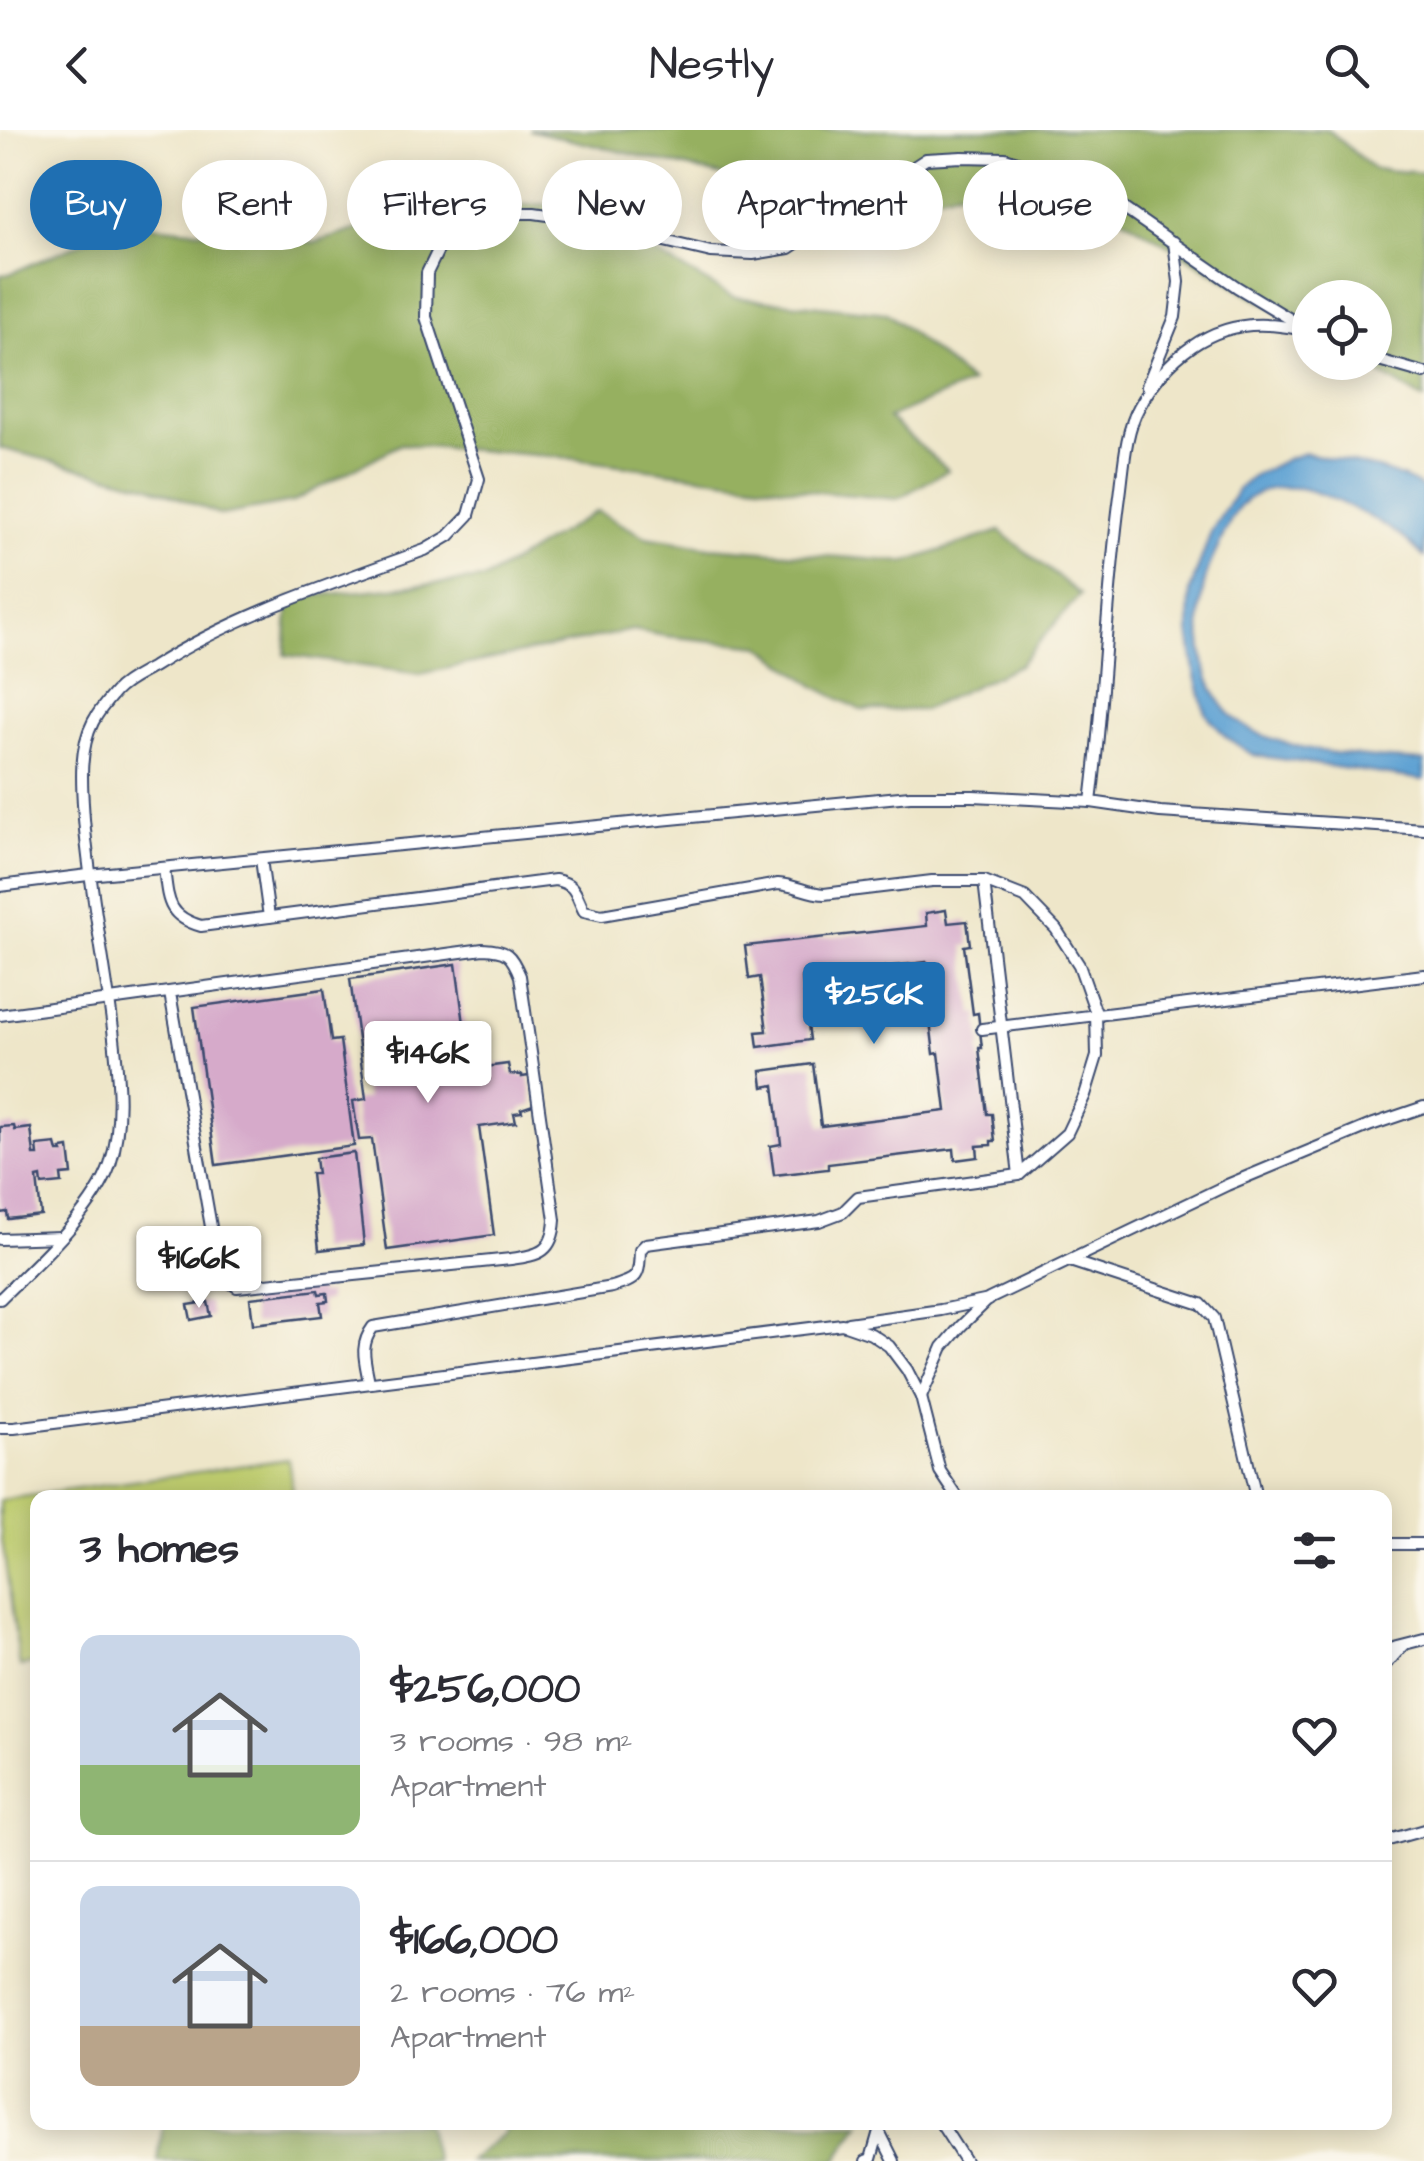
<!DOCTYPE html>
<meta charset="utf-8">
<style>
:root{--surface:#fff;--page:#f2f2f3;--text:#2b2b33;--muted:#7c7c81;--line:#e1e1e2;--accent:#1f6fb2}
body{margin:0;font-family:"Architects Daughter",sans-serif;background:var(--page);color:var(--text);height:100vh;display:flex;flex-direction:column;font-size:38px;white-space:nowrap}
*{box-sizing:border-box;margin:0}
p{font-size:32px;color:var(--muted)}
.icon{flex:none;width:55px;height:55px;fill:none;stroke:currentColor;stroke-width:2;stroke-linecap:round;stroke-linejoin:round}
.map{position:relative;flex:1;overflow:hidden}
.panel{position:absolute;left:30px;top:1360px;width:1362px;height:640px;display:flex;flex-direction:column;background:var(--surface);border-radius:20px;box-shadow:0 5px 25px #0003}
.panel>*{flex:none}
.hud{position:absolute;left:30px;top:30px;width:1365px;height:90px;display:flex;gap:20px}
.buttons{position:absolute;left:1292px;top:150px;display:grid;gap:20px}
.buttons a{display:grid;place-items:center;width:100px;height:100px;border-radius:50%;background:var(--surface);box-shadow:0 5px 25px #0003;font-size:50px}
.price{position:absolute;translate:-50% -85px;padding:0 22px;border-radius:10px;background:#fff;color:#222;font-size:32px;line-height:65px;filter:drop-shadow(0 2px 5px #0008)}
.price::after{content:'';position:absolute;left:50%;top:60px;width:30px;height:22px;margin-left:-15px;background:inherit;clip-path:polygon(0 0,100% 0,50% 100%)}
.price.current{background:var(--accent);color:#fff}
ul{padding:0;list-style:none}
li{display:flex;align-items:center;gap:30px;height:250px;padding:0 50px}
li+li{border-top:2px solid var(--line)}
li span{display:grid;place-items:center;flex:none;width:280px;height:200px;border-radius:20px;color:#555}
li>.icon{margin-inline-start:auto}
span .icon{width:120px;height:120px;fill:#fffc;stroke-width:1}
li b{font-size:42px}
h2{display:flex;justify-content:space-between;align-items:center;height:120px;padding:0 50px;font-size:42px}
.chip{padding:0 35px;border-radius:45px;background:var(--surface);box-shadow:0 5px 25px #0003;font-size:35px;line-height:90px}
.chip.current{background:var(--accent);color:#fff}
header{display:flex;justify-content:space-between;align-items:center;height:130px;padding:0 50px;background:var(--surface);font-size:45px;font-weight:600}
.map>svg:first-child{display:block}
.green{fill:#becc6e;stroke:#6c7e66;stroke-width:2.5}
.forest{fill:#96b061;stroke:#587060;stroke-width:2.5}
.water{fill:#5fa2d3;stroke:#3d6898;stroke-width:2.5}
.building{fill:#d6aaca}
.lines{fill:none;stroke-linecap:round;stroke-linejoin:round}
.service-casing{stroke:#3b4a6e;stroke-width:14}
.service{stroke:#fff;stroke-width:10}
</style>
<header><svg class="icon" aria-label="back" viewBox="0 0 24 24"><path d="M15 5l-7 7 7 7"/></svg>Nestly<svg class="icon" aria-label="search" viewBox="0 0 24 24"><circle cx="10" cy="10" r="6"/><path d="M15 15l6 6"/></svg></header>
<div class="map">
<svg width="1424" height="2031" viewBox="0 0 1424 2031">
<rect width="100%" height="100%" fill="#fbf7ec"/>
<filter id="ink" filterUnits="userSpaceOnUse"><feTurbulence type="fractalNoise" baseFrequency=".01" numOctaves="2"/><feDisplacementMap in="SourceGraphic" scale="20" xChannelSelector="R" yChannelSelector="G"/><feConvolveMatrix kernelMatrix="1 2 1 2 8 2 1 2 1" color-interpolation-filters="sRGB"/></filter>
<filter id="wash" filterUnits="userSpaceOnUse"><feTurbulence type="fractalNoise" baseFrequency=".0048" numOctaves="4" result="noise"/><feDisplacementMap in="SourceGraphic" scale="40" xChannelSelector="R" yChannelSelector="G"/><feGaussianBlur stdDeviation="2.25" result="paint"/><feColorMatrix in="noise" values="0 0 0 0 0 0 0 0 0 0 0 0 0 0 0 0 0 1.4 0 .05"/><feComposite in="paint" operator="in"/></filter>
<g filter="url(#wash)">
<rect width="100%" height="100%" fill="#eee6c9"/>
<path class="green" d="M288,1329L294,1367L38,1368L37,1533L20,1536L0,1396V1370Z"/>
<g class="forest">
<path d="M529,0H1329L1373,39L1424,43V270L1362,233L1375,232V168H1310V201L1045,41L927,68L736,49Z"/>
<path d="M568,74L733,167L887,183L971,253L888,288L948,340L897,369L819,362L559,327L401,314L292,372L221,385L150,356L0,318V145L9,144L127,93L314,113L427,77Z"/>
<path d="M597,381L646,407L710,417L906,432L1000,401L1080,465L1019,535L923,580H861L816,557L761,516L665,506L633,500L420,544L285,525L289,468L485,449Z"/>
<path d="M163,1993H426L435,2031H158Z"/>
<path d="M507,1993V1992L861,1993L836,2031H469L504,2003Z"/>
</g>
<path class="water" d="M1305,323C1346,332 1387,337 1424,358V427C1417,420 1409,412 1401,406C1380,391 1323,361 1298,358C1286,357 1271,357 1260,362C1237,371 1228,394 1219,415C1215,424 1210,433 1207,443C1194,487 1198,555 1233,587C1271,623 1373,629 1424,631V650L1253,625L1226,607L1206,584L1195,542L1189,502L1190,461L1211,402L1238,359L1252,347L1287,329Z"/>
<g id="blocks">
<g class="building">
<path d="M946,780L948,793L967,791L970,815L964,816L973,884L978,883L982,918H979L987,984H992L995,1011H991V1015L977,1016L978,1027L955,1030L954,1019L828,1034V1039L774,1045L770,1016L781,1014L774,955L763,957L761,941L813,934L821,996L946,981L939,923L934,924L930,891L935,890L927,832L802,847L810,910L758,917L756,902L767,901L760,847L749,849L745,816L927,796L926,783Z"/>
<path d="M456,834L470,939L508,934L510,944L522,945V947L529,946L533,975L521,979L522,982L514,983L516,992L479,997L494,1105L387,1120L372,1009L359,1010L353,971L366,969L350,849Z"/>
<path d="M324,859L331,911L340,910L354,1016L216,1035L194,877Z"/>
<path d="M14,996L15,1000L31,998L34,1025H38L37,1016L56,1014L58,1022H62L61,1019L69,1018L72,1044L61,1045L62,1053L42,1055L41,1047L37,1048L41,1085L8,1089L7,1082L0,1083V997Z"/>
<path d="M354,1023L364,1115L319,1120L311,1044H317L315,1028Z"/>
<path d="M318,1160L319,1164L327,1163L328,1171L320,1172L322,1186L253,1194L250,1168Z"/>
<path d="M208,1172L211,1186L191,1190L188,1175Z"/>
</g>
</g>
</g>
<g filter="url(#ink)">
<use href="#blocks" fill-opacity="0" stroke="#3b4a6e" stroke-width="2.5"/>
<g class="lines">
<defs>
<g id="service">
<path d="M1375,229L1424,243"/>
<path d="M1147,256L1175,187L1179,152L1174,112"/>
<path d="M1091,672C1104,570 1106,468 1120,366C1124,337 1125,302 1139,277C1166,228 1210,192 1267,195C1280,195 1293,198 1305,200"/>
<path d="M261,729L269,787"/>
<path d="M164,738C168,770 167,786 201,796L555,750C576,754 575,763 584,781L602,785L778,754C795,755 807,763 824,764L932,751H984L1025,767L1056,799L1079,835L1096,883L1097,926L1085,965L1067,1003L1019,1045L858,1067L843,1082L819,1091L646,1114L640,1120C639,1147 639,1149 612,1157L373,1197C359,1216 365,1230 369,1252"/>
<path d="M984,751L1019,1045"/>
<path d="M0,756L88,745L910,666H973L1091,672L1160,682L1424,699"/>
<path d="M0,885L483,819C507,820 511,824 520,846L555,1090C553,1122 540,1125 511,1129L237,1157L225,1149L217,1131L170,863"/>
<path d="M982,899L1424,845"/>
<path d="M0,1109L61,1107"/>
<path d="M1070,1131L1201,1174L1214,1188L1256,1368"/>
<path d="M0,1169C35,1134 94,1082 110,1035C124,991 118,944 113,899C104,829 90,760 84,689C82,658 78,621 93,592C98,582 108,570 115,562C125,551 141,544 153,537C237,484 332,454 425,420L449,406L469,385L479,349L426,187L427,143L443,110L467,89L495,83H534L562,87L711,122L753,124L789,118L926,29L962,27L1005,28L1045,41L1120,76L1237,157L1310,201"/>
<path d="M848,1193L941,1180L989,1170"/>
<path d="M921,1267L943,1217L961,1196L989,1169L1227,1055L1371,995L1424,977"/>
<path d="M0,1298H14L842,1194L871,1204L889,1216L907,1240L921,1267L940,1341L958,1368"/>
<path d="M1385,1414H1424"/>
<path d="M1385,1519L1424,1509"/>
<path d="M1385,1536L1403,1515"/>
<path d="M1385,1711L1424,1700"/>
<path d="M940,1992L965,2031"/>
<path d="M879,2001L894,2031"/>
<path d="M866,2031L871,2029L879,2001V1992"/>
</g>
</defs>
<use href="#service" class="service-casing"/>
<use href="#service" class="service"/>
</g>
</g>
</svg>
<div class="buttons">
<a><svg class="icon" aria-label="locate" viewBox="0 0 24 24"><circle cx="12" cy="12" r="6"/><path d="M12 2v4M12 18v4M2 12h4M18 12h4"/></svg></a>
</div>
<b class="price current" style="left:874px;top:917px">$256K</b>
<b class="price" style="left:428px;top:976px">$146K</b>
<b class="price" style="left:199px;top:1181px">$166K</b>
<div class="hud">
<a class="chip current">Buy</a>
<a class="chip">Rent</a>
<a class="chip">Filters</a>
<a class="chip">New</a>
<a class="chip">Apartment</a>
<a class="chip">House</a>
</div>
<section class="panel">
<h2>3 homes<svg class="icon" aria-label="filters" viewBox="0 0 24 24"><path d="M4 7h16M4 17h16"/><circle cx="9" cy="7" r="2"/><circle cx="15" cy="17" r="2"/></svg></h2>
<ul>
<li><span style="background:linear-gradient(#c9d6e8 65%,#8fb573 0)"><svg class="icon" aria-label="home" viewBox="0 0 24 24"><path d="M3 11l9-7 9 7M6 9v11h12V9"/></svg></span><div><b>$256,000</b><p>3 rooms · 98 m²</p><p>Apartment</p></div><svg class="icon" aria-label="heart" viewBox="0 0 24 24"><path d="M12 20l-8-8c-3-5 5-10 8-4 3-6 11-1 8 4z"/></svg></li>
<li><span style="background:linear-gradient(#c9d6e8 70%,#b9a48a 0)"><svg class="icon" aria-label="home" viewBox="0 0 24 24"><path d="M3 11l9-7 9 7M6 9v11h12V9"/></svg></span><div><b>$166,000</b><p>2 rooms · 76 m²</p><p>Apartment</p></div><svg class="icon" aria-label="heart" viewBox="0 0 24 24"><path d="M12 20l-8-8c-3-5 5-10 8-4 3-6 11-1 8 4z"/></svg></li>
</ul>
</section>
</div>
